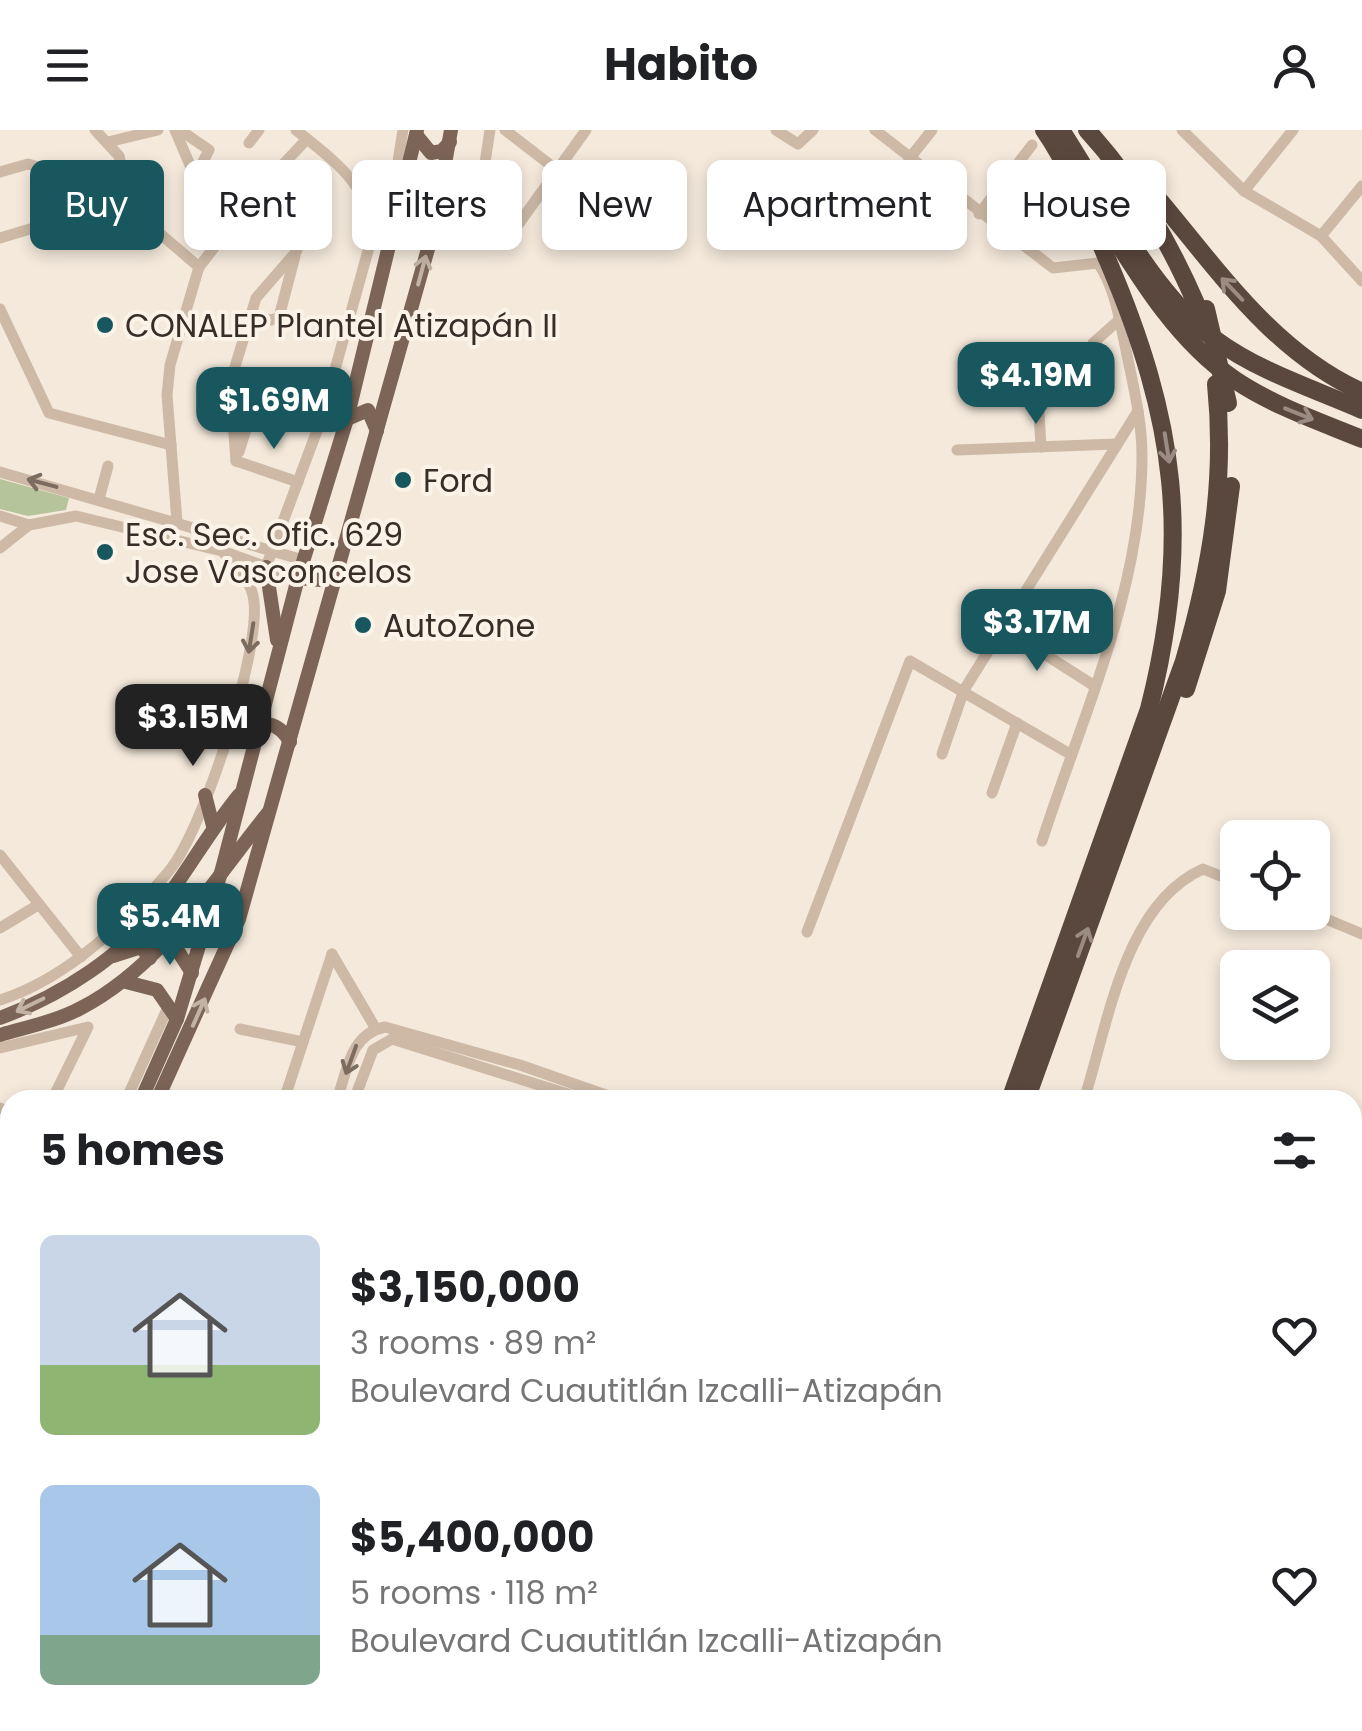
<!DOCTYPE html>
<meta charset="utf-8">
<style>
:root{--surface:#fff;--page:#f2f2f2;--text:#202124;--muted:#757577;--accent:#19575e}
body{margin:0;font-family:Poppins,sans-serif;background:var(--page);color:var(--text);height:100vh;display:flex;flex-direction:column;font-size:38px;white-space:nowrap}
*{box-sizing:border-box;margin:0}
p{font-size:32px;color:var(--muted)}
.icon{flex:none;width:55px;height:55px;fill:none;stroke:currentColor;stroke-width:2;stroke-linecap:round;stroke-linejoin:round}
.map{position:relative;flex:1;overflow:hidden}
.drawer{position:absolute;left:0px;top:960px;width:1362px;height:642px;display:flex;flex-direction:column;background:var(--surface);border-radius:30px 30px 0 0;box-shadow:0 5px 15px #0003}
.drawer>*{flex:none}
.guide{position:absolute;left:30px;top:30px;width:1302px;height:90px;display:flex;gap:20px}
.fabs{position:absolute;left:1220px;top:690px;display:grid;gap:20px}
.fabs a{display:grid;place-items:center;width:110px;height:110px;border-radius:15px;background:var(--surface);box-shadow:0 5px 15px #0003;font-size:50px}
.price{position:absolute;translate:-50% -85px;padding:0 22px;border-radius:20px;background:var(--accent);color:#fff;font-size:32px;line-height:65px;filter:drop-shadow(0 2px 5px #0008)}
.price::after{content:'';position:absolute;left:50%;top:60px;width:30px;height:22px;margin-left:-15px;background:inherit;clip-path:polygon(0 0,100% 0,50% 100%)}
.price.active{background:#222;color:#fff}
ul{padding:0;list-style:none}
li{display:flex;align-items:center;gap:30px;height:250px;padding:0 40px}
li span{display:grid;place-items:center;flex:none;width:280px;height:200px;border-radius:15px;color:#555}
li>.icon{margin-inline-start:auto}
span .icon{width:120px;height:120px;fill:#fffc;stroke-width:1}
li b{font-size:42px}
h2{display:flex;justify-content:space-between;align-items:center;height:120px;padding:0 40px;font-size:42px}
.chip{padding:0 35px;border-radius:15px;background:var(--surface);box-shadow:0 5px 15px #0003;font-size:35px;line-height:90px}
.chip.active{background:var(--accent);color:#fff}
header{display:flex;justify-content:space-between;align-items:center;height:130px;padding:0 40px;background:var(--surface);font-size:45px;font-weight:700}
.map>svg:first-child{display:block}
.green{fill:#b5c49a}
.lines{fill:none;stroke-linecap:round;stroke-linejoin:round}
.minor{stroke:#cdb9a6;stroke-width:11}
.major{stroke:#7c6557;stroke-width:14}
.highway{stroke:#5a473e;stroke-width:18}
.highway-bridge{stroke:#5a473e;stroke-width:18}
.oneway{stroke:#c2b3a7}
.oneway2{stroke:#9a8c82}
.oneway3{stroke:#7c6c60}
.poi-dot{fill:#19575e;stroke:#fbf3e8;stroke-width:4}
.labels{text-anchor:middle;dominant-baseline:central;stroke-width:8;stroke-linejoin:round;paint-order:stroke}
.poi-label{font-size:32px;fill:#392d27;stroke:#fbf3e8;text-anchor:start}
</style>
<header><svg class="icon" aria-label="menu" viewBox="0 0 24 24"><path d="M4 6h16M4 12h16M4 18h16"/></svg>Habito<svg class="icon" aria-label="person" viewBox="0 0 24 24"><circle cx="12" cy="8" r="4"/><path d="M4 21q1-7 8-7t8 7"/></svg></header>
<div class="map">
<svg width="1362" height="1601" viewBox="0 0 1362 1601">
<rect width="100%" height="100%" fill="#f4e9db"/>
<path class="green" d="M0,349L69,368L66,380L28,386L0,379Z"/>
<g class="lines">
<g class="minor">
<path d="M95,0L119,26L130,78L199,137"/>
<path d="M175,0L195,47L239,88"/>
<path d="M180,0L209,20L195,47"/>
<path d="M490,0L476,91L480,97L515,99L586,0"/>
<path d="M505,0L631,97"/>
<path d="M776,0L798,14L813,0"/>
<path d="M875,0L1053,138L1098,133C1115,157 1120,192 1126,220C1133,255 1142,290 1142,326C1142,459 1082,587 1042,711"/>
<path d="M1182,0L1244,61L1321,106L1362,151"/>
<path d="M108,12L158,0"/>
<path d="M249,13L259,0"/>
<path d="M909,29L932,0"/>
<path d="M0,42L28,34L45,39L70,87"/>
<path d="M1244,61L1293,0"/>
<path d="M400,74L394,56L403,0"/>
<path d="M979,84L1032,15"/>
<path d="M1321,106L1362,56"/>
<path d="M0,108L70,87L130,78"/>
<path d="M0,179L49,283L171,315"/>
<path d="M251,186L272,190L279,187L295,126"/>
<path d="M234,242L254,248L259,257L239,322"/>
<path d="M993,266L1083,261L1093,213L1119,190"/>
<path d="M1038,266L1041,317"/>
<path d="M957,320L1116,314"/>
<path d="M236,331L230,253L256,168L296,122L303,103L298,92L259,60"/>
<path d="M236,331L298,352"/>
<path d="M0,342L303,430"/>
<path d="M99,369L108,336"/>
<path d="M0,386L29,395L76,386L222,421L298,448"/>
<path d="M177,392L167,265L170,235L199,137L259,60L307,9"/>
<path d="M0,418L29,395"/>
<path d="M266,437L321,290L371,110C373,56 334,31 296,0"/>
<path d="M1002,497L1093,555"/>
<path d="M942,624L964,560L1138,281"/>
<path d="M992,663L1017,593"/>
<path d="M0,725L81,827"/>
<path d="M1309,782L1362,804"/>
<path d="M0,798L38,775"/>
<path d="M807,802L910,531L1070,624"/>
<path d="M332,824L376,899"/>
<path d="M0,870C66,849 125,793 169,741C203,701 260,523 254,472C252,450 236,436 222,421L226,406"/>
<path d="M240,899L303,912"/>
<path d="M0,918L88,897L52,970"/>
<path d="M126,970L169,875"/>
<path d="M284,970L332,824"/>
<path d="M337,970C347,941 350,904 385,897L520,935L620,970"/>
<path d="M354,970L373,920L392,909L587,970"/>
<path d="M1084,970C1108,895 1124,774 1203,739L1238,753"/>
<path d="M0,978L10,982"/>
<path d="M0,1031L10,1007"/>
<path d="M0,1174L10,1176"/>
<path d="M1352,1221L1362,1224"/>
<path d="M1352,1233L1362,1236"/>
<path d="M0,1241L10,1243"/>
<path d="M0,1302L10,1305"/>
<path d="M0,1374L10,1377"/>
<path d="M0,1430L10,1400"/>
<path d="M0,1474L10,1476"/>
<path d="M0,1537L10,1540"/>
<path d="M476,1598L489,1601"/>
<path d="M61,1601L64,1592"/>
<path d="M86,1601L88,1592"/>
<path d="M459,1601L460,1592"/>
<path d="M715,1601L716,1592"/>
<path d="M866,1601L868,1592"/>
</g>
<g class="major">
<path d="M417,6L431,23L442,21L450,12"/>
<path d="M347,289L368,280L377,301"/>
<path d="M266,437L277,510"/>
<path d="M298,448L320,450L337,441"/>
<path d="M230,598C257,594 276,586 290,612"/>
<path d="M205,665L213,696"/>
<path d="M162,774L164,799L192,843"/>
<path d="M113,826L141,817L150,828"/>
<path d="M126,852L157,860L177,889"/>
<path d="M0,888C62,865 123,826 163,773C190,737 211,699 239,665"/>
<path d="M0,905C27,897 57,891 81,878C162,836 212,752 268,683"/>
<path d="M141,970L177,889L222,739L298,448L347,289L417,0"/>
<path d="M157,970L239,789L433,101L451,0"/>
<path d="M0,1121L10,1111"/>
<path d="M0,1147L10,1137"/>
</g>
<g class="highway">
<path d="M1061,0C1104,66 1152,164 1216,210C1258,241 1314,259 1362,280"/>
<path d="M1087,0C1136,54 1169,111 1198,178"/>
<path d="M1134,41C1205,119 1262,217 1362,262"/>
<path d="M1090,68C1130,131 1171,207 1235,250C1274,276 1318,291 1362,309"/>
<path d="M1186,559L1217,461L1231,356"/>
<path d="M1010,970L1149,579C1192,410 1176,290 1108,131C1089,87 1071,39 1044,0"/>
<path d="M1026,970L1184,531C1211,438 1226,351 1216,254"/>
<path d="M802,1601L804,1592"/>
<path d="M815,1601L817,1592"/>
</g>
<path class="highway-bridge" d="M1206,179L1228,273"/>
</g>
<defs><path id="oneway-shaft" d="M-6 0H5M1.5-3L5.5 0L1.5 3" fill="none" stroke-width="1.6" stroke-linecap="round" stroke-linejoin="round" transform="scale(2.5)"/></defs>
<g class="oneway">
<use href="#oneway-shaft" transform="translate(422 140) rotate(-75)"/>
<use href="#oneway-shaft" transform="translate(30 875) rotate(154)"/>
<use href="#oneway-shaft" transform="translate(199 882) rotate(-66)"/>
</g>
<g class="oneway2">
<use href="#oneway-shaft" transform="translate(1232 159) rotate(-134)"/>
<use href="#oneway-shaft" transform="translate(1299 284) rotate(22)"/>
<use href="#oneway-shaft" transform="translate(1167 318) rotate(81)"/>
<use href="#oneway-shaft" transform="translate(1083 812) rotate(-70)"/>
</g>
<g class="oneway3">
<use href="#oneway-shaft" transform="translate(42 353) rotate(-165)"/>
<use href="#oneway-shaft" transform="translate(251 508) rotate(99)"/>
<use href="#oneway-shaft" transform="translate(351 930) rotate(110)"/>
</g>
<g class="poi-dot">
<circle cx="105" cy="195" r="10"/>
<circle cx="403" cy="350" r="10"/>
<circle cx="105" cy="422" r="10"/>
<circle cx="363" cy="495" r="10"/>
</g>
<g class="labels">
<g class="poi-label">
<text x="125" y="195">CONALEP Plantel Atizapán II</text>
<text x="423" y="350">Ford</text>
<text x="125" y="404">Esc. Sec. Ofic. 629<tspan x="125" dy="37">Jose Vasconcelos</tspan></text>
<text x="383" y="495">AutoZone</text>
</g>
</g>
</svg>
<div class="fabs">
<a><svg class="icon" aria-label="locate" viewBox="0 0 24 24"><circle cx="12" cy="12" r="6"/><path d="M12 2v4M12 18v4M2 12h4M18 12h4"/></svg></a>
<a><svg class="icon" aria-label="layers" viewBox="0 0 24 24"><path d="M12 4l9 5-9 5-9-5zM3 14l9 5 9-5"/></svg></a>
</div>
<b class="price" style="left:1036px;top:297px">$4.19M</b>
<b class="price" style="left:274px;top:322px">$1.69M</b>
<b class="price" style="left:1037px;top:544px">$3.17M</b>
<b class="price active" style="left:193px;top:639px">$3.15M</b>
<b class="price" style="left:170px;top:838px">$5.4M</b>
<div class="guide">
<a class="chip active">Buy</a>
<a class="chip">Rent</a>
<a class="chip">Filters</a>
<a class="chip">New</a>
<a class="chip">Apartment</a>
<a class="chip">House</a>
</div>
<section class="drawer">
<h2>5 homes<svg class="icon" aria-label="filters" viewBox="0 0 24 24"><path d="M4 7h16M4 17h16"/><circle cx="9" cy="7" r="2"/><circle cx="15" cy="17" r="2"/></svg></h2>
<ul>
<li><span style="background:linear-gradient(#c9d6e8 65%,#8fb573 0)"><svg class="icon" aria-label="home" viewBox="0 0 24 24"><path d="M3 11l9-7 9 7M6 9v11h12V9"/></svg></span><div><b>$3,150,000</b><p>3 rooms · 89 m²</p><p>Boulevard Cuautitlán Izcalli-Atizapán</p></div><svg class="icon" aria-label="heart" viewBox="0 0 24 24"><path d="M12 20l-8-8c-3-5 5-10 8-4 3-6 11-1 8 4z"/></svg></li>
<li><span style="background:linear-gradient(#a9c7e8 75%,#7fa58c 0)"><svg class="icon" aria-label="home" viewBox="0 0 24 24"><path d="M3 11l9-7 9 7M6 9v11h12V9"/></svg></span><div><b>$5,400,000</b><p>5 rooms · 118 m²</p><p>Boulevard Cuautitlán Izcalli-Atizapán</p></div><svg class="icon" aria-label="heart" viewBox="0 0 24 24"><path d="M12 20l-8-8c-3-5 5-10 8-4 3-6 11-1 8 4z"/></svg></li>
</ul>
</section>
</div>
